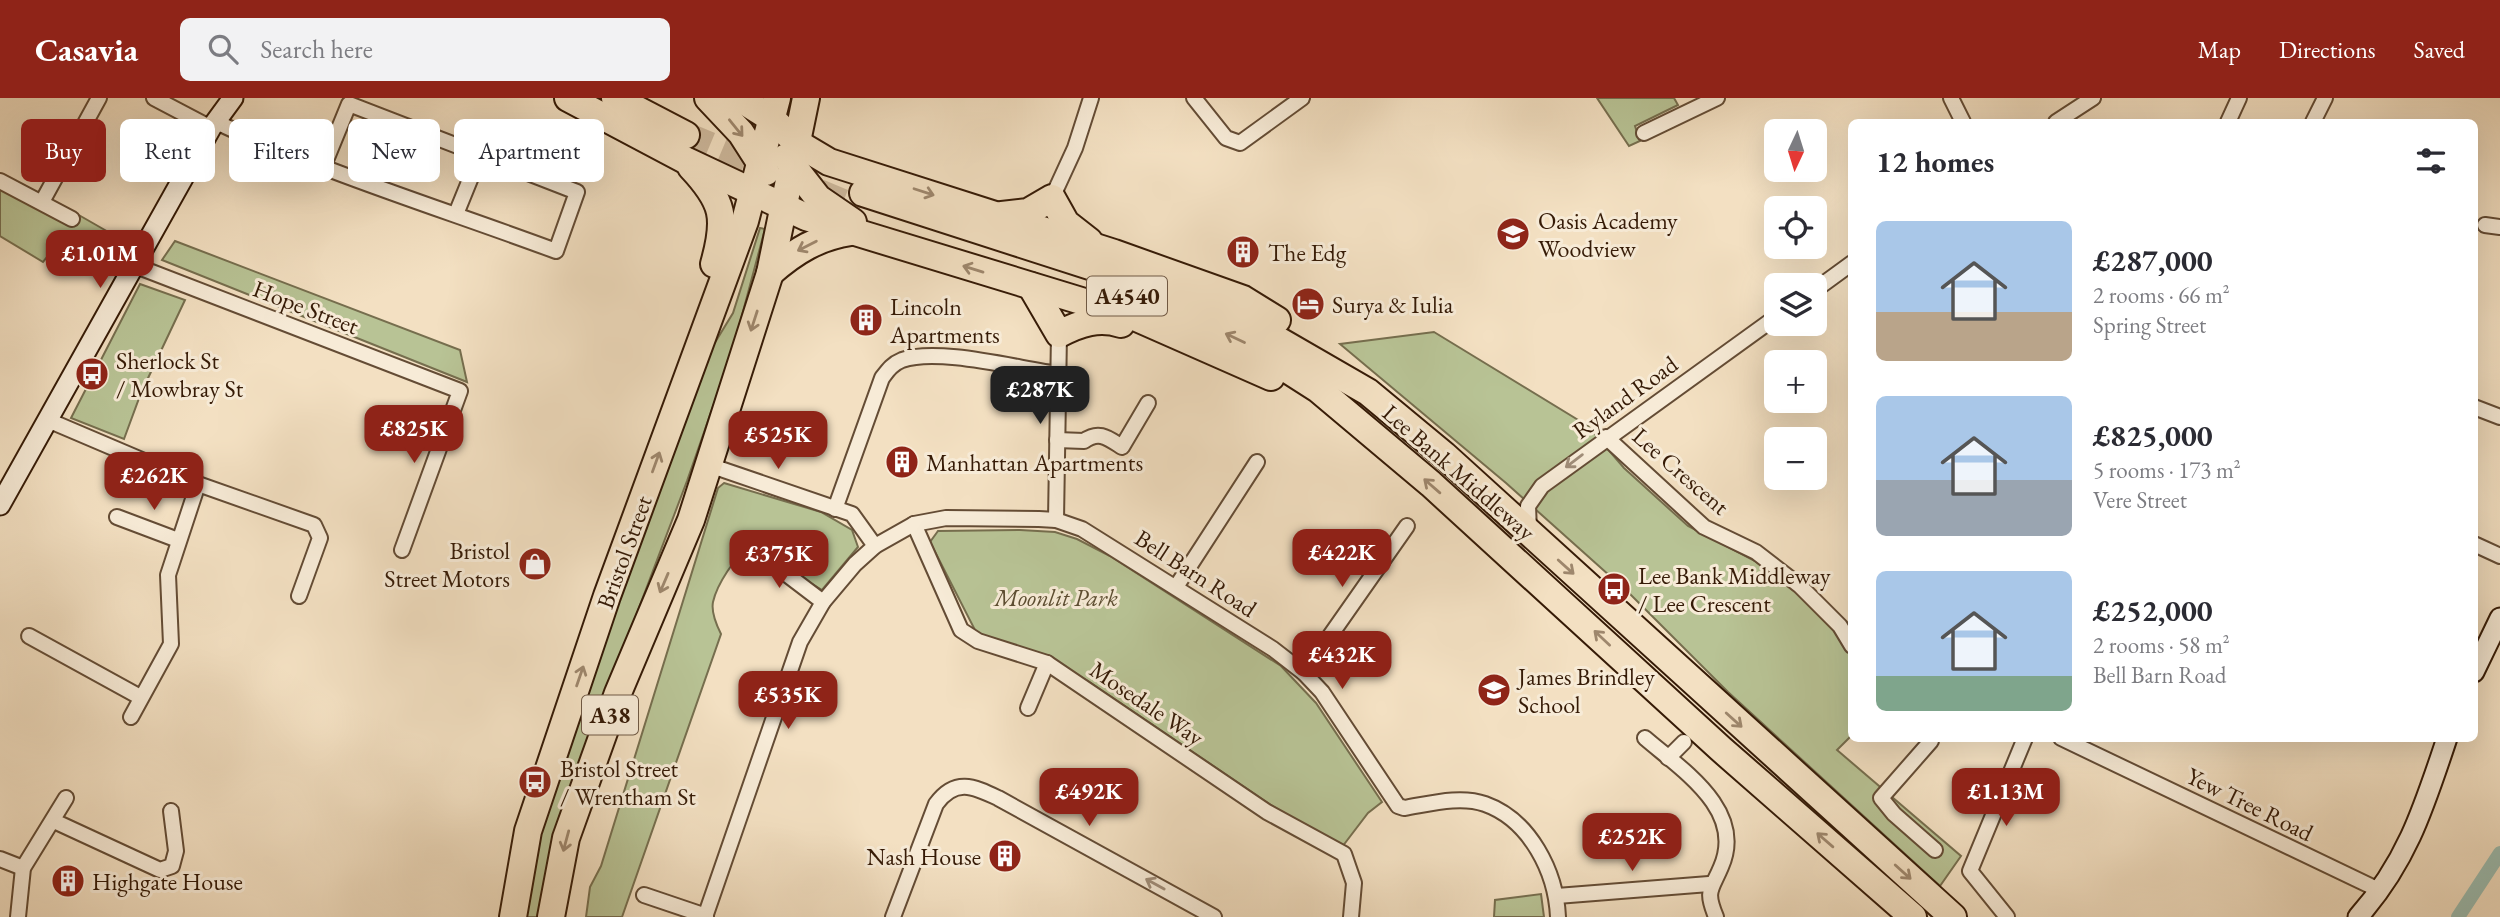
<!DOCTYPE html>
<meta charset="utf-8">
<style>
:root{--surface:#fff;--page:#f2f2f3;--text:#2b2b33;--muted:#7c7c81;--accent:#8f2418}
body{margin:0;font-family:"EB Garamond",serif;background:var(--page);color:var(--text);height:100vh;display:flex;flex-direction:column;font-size:26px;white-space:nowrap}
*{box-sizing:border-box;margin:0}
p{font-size:23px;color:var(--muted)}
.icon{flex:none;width:38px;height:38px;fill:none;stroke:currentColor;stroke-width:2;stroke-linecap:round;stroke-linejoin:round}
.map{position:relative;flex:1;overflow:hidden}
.details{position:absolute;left:1848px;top:21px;width:630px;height:623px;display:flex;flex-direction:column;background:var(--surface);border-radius:10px;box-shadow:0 7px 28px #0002}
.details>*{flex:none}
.top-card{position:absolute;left:21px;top:21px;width:665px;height:63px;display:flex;gap:14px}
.needle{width:46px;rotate:184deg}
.tools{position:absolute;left:1764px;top:21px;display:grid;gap:14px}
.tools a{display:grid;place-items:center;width:63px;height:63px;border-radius:10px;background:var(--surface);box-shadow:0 7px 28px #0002;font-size:35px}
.price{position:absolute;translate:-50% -60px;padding:0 16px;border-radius:14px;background:var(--accent);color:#fff;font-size:23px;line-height:46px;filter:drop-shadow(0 2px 4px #0008)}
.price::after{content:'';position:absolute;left:50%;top:42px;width:21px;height:16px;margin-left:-10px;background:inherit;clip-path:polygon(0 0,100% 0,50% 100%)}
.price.selected{background:#222;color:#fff}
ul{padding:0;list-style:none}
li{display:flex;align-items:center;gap:21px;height:175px;padding:0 28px}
li span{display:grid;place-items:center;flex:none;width:196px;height:140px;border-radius:10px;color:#555}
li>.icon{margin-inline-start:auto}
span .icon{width:84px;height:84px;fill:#fffc;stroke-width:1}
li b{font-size:30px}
h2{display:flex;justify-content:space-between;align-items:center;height:84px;padding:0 28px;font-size:30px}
.tag{padding:0 24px;border-radius:10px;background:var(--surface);box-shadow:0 7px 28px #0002;font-size:24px;line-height:63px}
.tag.selected{background:var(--accent);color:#fff}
header{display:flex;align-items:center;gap:42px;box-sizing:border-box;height:98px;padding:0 35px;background:var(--accent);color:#fff}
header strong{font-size:33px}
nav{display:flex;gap:38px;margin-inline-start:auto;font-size:24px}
.search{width:490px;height:63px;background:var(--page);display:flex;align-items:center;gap:18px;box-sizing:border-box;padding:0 24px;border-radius:10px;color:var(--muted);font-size:26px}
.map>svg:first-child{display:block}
.green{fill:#b8c395;stroke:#766e4e;stroke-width:2}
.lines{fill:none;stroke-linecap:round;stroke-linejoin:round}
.canal{stroke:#9bbdb1;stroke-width:14}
.highway-tunnel{stroke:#cdb89c;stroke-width:26;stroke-dasharray:26 13;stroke-linecap:butt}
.street-casing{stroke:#644c35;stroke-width:18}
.secondary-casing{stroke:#351a06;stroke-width:23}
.highway-casing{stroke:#351a06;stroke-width:30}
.street{stroke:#f7ebd7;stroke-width:14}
.secondary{stroke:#f7ebd7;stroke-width:19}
.highway{stroke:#f3e0c2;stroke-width:26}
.oneway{stroke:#9e876d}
.oneway2{stroke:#a08d79}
.labels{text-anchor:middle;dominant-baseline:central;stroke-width:6;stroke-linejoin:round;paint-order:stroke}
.shield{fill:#f7ebd7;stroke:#6f5945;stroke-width:2}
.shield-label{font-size:23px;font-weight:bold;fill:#351a06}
.poi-label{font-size:24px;fill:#351a06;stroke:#f7ebd7;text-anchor:start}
.street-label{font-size:24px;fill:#351a06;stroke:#f7ebd7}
.park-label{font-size:24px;font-style:italic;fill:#5c4d31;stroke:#f7ebd7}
</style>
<header>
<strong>Casavia</strong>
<div class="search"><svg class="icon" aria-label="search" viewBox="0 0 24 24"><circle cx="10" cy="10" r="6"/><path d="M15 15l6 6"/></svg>Search here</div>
<nav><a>Map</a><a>Directions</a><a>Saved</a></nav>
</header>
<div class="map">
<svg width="2500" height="819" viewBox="0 0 2500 819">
<rect width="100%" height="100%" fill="#f3e0c2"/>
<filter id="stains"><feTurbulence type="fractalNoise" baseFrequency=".00286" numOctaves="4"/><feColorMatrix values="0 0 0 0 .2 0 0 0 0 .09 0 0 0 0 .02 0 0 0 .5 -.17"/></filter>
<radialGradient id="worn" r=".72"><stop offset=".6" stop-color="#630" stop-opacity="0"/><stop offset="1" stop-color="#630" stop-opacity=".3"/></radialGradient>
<g class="green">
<path d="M1597,0H1674L1678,7L1635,28L1640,43L1629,48Z"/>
<path d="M0,90L71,126L77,116L131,147L114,174L56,148L43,164L0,138Z"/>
<path d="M760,130L765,131L733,251L687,383L601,610L538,819H526L537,747L587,583L625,487L700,269L733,215Z"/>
<path d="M175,143L460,252L467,284L162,162Z"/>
<path d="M140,186L185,202L141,295L124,341L71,320Z"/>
<path d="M1434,234L1588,328L1624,370L1688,428L1755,463L1798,496L1834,533L1851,558V638L1837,652L1961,758L1940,788L1728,594L1629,495L1506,385L1340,246Z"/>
<path d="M724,385L821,414L852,432L858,449L822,492L783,468L782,441L772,460L749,449C735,459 717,486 713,504C711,514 716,526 721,536L622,819H586L590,789L601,768L718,390Z"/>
<path d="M1020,432L1055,434L1077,441L1110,458L1281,568L1316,605L1382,704L1368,715L1342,749L1271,707L1088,583L1053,564L978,538L930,444L938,433Z"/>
<path d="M1541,796L1544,819H1494L1495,802Z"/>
</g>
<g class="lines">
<path class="canal" d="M2458,819L2500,755"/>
<g class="highway-tunnel">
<path d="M686,37L774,74"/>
<path d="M819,94L860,111"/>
</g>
<defs>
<g id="street">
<path d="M154,0L211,30"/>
<path d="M1194,0L1226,40L1240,45L1302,0"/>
<path d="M1951,0L1963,24"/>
<path d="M216,24C325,75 443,111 556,153L577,94L349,6L324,67"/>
<path d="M2056,24L2093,0"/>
<path d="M2228,24L2239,0"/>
<path d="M2313,24L2325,0"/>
<path d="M1644,35L1717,0"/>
<path d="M0,83L72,121"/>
<path d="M1052,100L1075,50L1091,0"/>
<path d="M42,104L99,0"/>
<path d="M456,116L480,57"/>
<path d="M2485,127L2500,129"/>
<path d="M136,168L460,293L402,452"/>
<path d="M1815,192L1852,165"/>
<path d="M2474,309L2500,319"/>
<path d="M50,323L198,386L314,427L320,440L299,498"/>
<path d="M1606,339L1704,429L1756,454L1800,488L1840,528L1852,548"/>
<path d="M1057,342L1084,343C1099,332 1108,340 1122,349L1148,305"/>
<path d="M709,367L852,416L875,448"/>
<path d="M835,411L882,280C888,272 892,266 902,262C938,249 1019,271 1059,276"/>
<path d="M117,419L178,442"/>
<path d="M1056,422L1059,236"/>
<path d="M914,426L961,532L978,543L1047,565L1267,714L1344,756L1354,785L1351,819"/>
<path d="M1529,432L1528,408L1542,388L1776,219"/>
<path d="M2474,446L2500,458"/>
<path d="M751,455L777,469L823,504"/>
<path d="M777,469L787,445"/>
<path d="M1176,489L1257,364"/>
<path d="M29,538L140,599"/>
<path d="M1304,575L1407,428"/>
<path d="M1028,610L1047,565"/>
<path d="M131,619L171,546L168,477L198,386"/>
<path d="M1645,640C1682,672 1746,712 1721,769C1711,793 1705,792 1716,819"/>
<path d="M1928,640L1931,643L1881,700L1894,716L1935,752"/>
<path d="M2061,640L2381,793"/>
<path d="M1668,660L1684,644"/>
<path d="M54,723L160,772L172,768L176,753L171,713"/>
<path d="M0,761L23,770"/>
<path d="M644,797L706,818"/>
<path d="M1557,798L1709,786"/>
<path d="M18,819L23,770L66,700"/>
<path d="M705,819L800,544L823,504L855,466L875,448L914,426L946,420L1039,421L1056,422L1082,431L1273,551L1304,575L1322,594L1398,708L1404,710C1429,706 1460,697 1485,706C1530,722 1556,774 1558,819"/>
<path d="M893,819L936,706C955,680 973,688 998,700L1214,819"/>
<path d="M2007,819L1970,773L2025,640"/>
</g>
<g id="secondary">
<path d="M0,407L211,30L233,0"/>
<path d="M2474,574L2500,520"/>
<path d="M2358,819C2407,764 2424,709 2447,640"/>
</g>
<g id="highway">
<path d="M568,0L685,62L806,119L1137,220L1271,279"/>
<path d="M615,0L686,37"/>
<path d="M708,0L741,35L766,74"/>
<path d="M739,0L772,21L797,45L829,64L1114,155L1243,201L1277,222"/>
<path d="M786,59L818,100L853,124"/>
<path d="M691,69C724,104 727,120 714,166"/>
<path d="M863,95L1189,200L1245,223L1368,294L1444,357L1953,819"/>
<path d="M1002,117L1028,114L1052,100L1066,125L1089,143"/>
<path d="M770,175C795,153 818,139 851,134"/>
<path d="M1031,188L1059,236C1080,225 1099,219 1121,226"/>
<path d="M1157,208L1241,242L1318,291L1431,386L1721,651L1913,819"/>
<path d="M513,819L528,733L607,498L745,123L777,0"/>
<path d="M551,819L566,740L618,595L691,422L770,175L806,0"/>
</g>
</defs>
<use href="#street" class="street-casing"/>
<use href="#secondary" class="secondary-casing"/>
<use href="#highway" class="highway-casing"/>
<use href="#street" class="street"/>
<use href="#secondary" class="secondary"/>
<use href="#highway" class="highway"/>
</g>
<defs><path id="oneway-shaft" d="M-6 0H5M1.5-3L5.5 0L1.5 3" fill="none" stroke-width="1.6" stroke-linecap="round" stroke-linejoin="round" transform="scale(1.75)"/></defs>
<g class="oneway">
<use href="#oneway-shaft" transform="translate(736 30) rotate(51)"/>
<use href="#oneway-shaft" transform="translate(924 94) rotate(18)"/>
<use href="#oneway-shaft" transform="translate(807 148) rotate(153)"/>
<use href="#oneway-shaft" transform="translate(973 171) rotate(-163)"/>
<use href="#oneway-shaft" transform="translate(754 223) rotate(108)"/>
<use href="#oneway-shaft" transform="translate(1235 240) rotate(-155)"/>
<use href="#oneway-shaft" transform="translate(656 364) rotate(-70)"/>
<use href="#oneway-shaft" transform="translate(1432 388) rotate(-139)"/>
<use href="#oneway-shaft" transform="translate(1566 469) rotate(42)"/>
<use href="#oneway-shaft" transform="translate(664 485) rotate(113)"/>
<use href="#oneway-shaft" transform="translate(1602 540) rotate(-137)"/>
<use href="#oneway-shaft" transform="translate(580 578) rotate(-71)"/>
<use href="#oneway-shaft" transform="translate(1734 622) rotate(42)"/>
<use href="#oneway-shaft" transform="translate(1825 742) rotate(-139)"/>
<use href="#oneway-shaft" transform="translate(566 743) rotate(105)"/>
<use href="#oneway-shaft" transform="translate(1903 774) rotate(42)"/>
</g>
<g class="oneway2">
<use href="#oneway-shaft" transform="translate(1574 363) rotate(143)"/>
<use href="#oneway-shaft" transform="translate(1155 786) rotate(-151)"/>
</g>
<defs>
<symbol id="school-disc" viewBox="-11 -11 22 22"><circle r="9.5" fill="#8f2418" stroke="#f7ebd7"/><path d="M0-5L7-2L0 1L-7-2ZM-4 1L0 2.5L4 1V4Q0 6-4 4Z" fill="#fff"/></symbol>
<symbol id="building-disc" viewBox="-11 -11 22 22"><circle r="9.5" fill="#8f2418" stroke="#f7ebd7"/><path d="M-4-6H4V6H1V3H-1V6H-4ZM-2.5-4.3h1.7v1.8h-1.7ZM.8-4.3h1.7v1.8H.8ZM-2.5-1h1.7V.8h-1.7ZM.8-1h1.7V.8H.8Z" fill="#fff"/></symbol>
<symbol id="hotel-disc" viewBox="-11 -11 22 22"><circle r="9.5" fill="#8f2418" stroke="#f7ebd7"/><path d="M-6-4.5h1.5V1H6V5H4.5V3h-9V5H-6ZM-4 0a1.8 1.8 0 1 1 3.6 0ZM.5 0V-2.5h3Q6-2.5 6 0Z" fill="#fff"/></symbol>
<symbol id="bus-disc" viewBox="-11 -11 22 22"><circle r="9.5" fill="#8f2418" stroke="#f7ebd7"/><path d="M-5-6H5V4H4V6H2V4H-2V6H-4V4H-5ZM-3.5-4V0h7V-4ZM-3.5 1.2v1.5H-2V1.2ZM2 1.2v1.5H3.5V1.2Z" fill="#fff"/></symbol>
<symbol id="shop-disc" viewBox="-11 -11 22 22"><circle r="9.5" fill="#8f2418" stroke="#f7ebd7"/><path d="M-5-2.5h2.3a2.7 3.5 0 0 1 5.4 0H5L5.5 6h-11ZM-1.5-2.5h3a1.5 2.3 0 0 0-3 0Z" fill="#fff"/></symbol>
</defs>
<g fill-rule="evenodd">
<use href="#school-disc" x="1494" y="117" width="38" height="38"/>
<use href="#building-disc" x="1224" y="135" width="38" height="38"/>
<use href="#hotel-disc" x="1289" y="187" width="38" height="38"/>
<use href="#building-disc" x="847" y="203" width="38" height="38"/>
<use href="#bus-disc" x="73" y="257" width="38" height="38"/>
<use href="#building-disc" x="883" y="345" width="38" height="38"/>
<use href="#shop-disc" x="516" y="447" width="38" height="38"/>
<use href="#bus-disc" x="1595" y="472" width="38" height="38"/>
<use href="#school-disc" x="1475" y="573" width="38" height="38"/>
<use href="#bus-disc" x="516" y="665" width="38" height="38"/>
<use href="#building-disc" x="986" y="739" width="38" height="38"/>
<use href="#building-disc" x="49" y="764" width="38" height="38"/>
</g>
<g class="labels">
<g class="shield">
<rect x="1087" y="178.5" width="80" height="39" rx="5"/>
<rect x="582" y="597.5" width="56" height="39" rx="5"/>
</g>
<g class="shield-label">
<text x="1127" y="198">A4540</text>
<text x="610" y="617">A38</text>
</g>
<g class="poi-label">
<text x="1538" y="122">Oasis Academy<tspan x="1538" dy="28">Woodview</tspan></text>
<text x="1268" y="154">The Edg</text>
<text x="1332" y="206">Surya &amp; Iulia</text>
<text x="890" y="208">Lincoln<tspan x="890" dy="28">Apartments</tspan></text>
<text x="116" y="262">Sherlock St<tspan x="116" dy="28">/ Mowbray St</tspan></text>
<text x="926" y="364">Manhattan Apartments</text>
<text x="510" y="452" text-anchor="end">Bristol<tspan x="510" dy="28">Street Motors</tspan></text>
<text x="1638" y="477">Lee Bank Middleway<tspan x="1638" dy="28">/ Lee Crescent</tspan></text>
<text x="1518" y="578">James Brindley<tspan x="1518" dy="28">School</tspan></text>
<text x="560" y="670">Bristol Street<tspan x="560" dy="28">/ Wrentham St</tspan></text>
<text x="981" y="758" text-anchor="end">Nash House</text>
<text x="92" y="783">Highgate House</text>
</g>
<g class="street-label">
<text transform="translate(306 209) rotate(21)">Hope Street</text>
<text transform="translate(1625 299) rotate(-36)">Ryland Road</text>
<text transform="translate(1681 373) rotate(41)">Lee Crescent</text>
<text transform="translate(1459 374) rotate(41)">Lee Bank Middleway</text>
<text transform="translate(624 454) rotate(-70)">Bristol Street</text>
<text transform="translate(1196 475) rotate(33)">Bell Barn Road</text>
<text transform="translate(1147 605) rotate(34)">Mosedale Way</text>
<text transform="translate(2250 706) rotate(26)">Yew Tree Road</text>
</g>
<g class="park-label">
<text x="1056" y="499">Moonlit Park</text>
</g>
</g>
<rect width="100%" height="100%" filter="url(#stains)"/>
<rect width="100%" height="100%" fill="url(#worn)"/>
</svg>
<div class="tools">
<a><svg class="needle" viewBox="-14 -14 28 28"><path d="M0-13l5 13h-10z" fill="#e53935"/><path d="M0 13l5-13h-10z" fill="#7c7c81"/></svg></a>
<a><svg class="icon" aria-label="locate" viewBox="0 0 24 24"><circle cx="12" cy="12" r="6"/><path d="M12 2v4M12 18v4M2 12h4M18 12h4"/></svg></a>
<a><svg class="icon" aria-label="layers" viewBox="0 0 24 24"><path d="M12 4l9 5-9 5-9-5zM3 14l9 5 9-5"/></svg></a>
<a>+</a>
<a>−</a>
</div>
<b class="price" style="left:100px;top:192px">£1.01M</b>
<b class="price selected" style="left:1040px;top:328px">£287K</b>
<b class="price" style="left:414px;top:367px">£825K</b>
<b class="price" style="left:778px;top:373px">£525K</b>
<b class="price" style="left:154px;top:414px">£262K</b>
<b class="price" style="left:1342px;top:491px">£422K</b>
<b class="price" style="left:779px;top:492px">£375K</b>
<b class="price" style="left:1342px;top:593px">£432K</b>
<b class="price" style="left:788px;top:633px">£535K</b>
<b class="price" style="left:1089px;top:730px">£492K</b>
<b class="price" style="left:2006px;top:730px">£1.13M</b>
<b class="price" style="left:1632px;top:775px">£252K</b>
<div class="top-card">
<a class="tag selected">Buy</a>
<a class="tag">Rent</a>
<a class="tag">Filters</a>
<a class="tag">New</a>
<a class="tag">Apartment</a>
</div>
<section class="details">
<h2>12 homes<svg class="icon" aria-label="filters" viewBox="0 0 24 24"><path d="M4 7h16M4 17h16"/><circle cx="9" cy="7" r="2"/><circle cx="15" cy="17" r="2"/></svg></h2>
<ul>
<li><span style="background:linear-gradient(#a9c7e8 65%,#b9a48a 0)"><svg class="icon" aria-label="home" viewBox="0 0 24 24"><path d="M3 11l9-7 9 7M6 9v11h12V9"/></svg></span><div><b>£287,000</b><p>2 rooms · 66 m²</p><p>Spring Street</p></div></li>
<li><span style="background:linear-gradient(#a9c7e8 60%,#9aa5b1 0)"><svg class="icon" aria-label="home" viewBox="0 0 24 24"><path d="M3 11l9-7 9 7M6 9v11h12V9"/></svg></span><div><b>£825,000</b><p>5 rooms · 173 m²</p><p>Vere Street</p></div></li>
<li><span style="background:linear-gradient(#a9c7e8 75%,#7fa58c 0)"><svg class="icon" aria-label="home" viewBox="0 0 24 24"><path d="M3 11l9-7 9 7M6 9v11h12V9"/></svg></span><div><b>£252,000</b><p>2 rooms · 58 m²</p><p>Bell Barn Road</p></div></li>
</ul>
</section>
</div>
